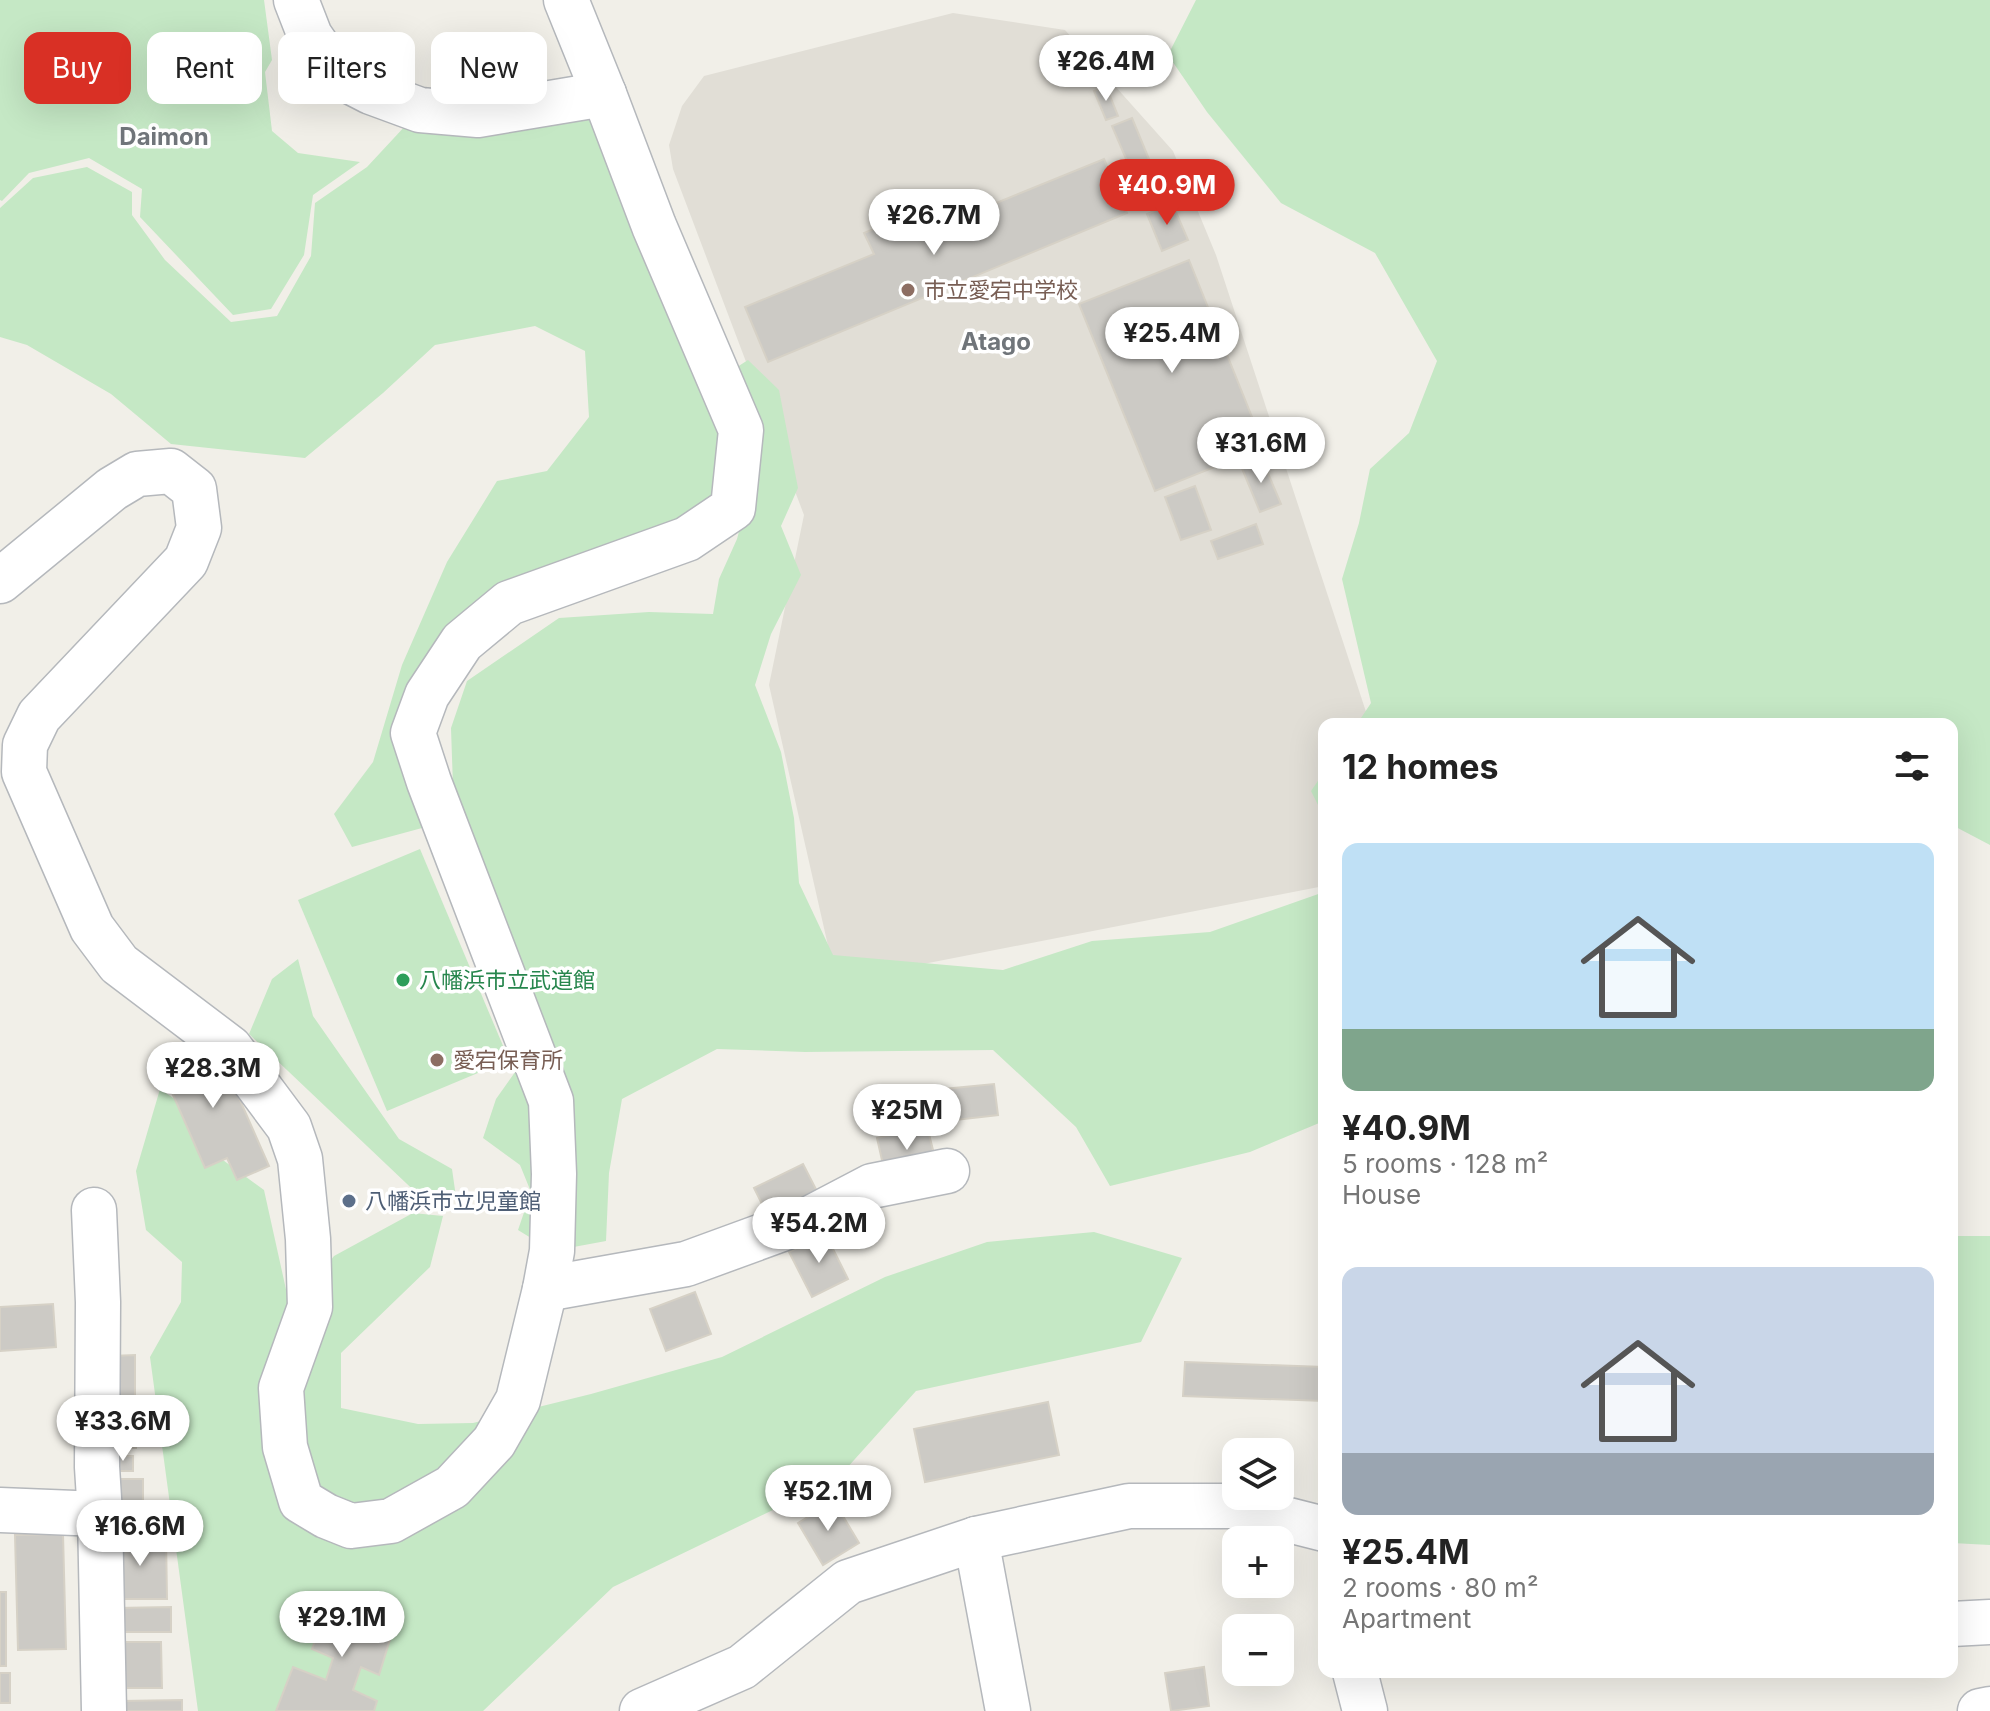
<!DOCTYPE html>
<meta charset="utf-8">
<style>
:root{--surface:#fff;--page:#f6f6f6;--text:#222;--muted:#767676;--accent:#d93025}
body{margin:0;font-family:Inter,"Noto Sans JP",sans-serif;background:var(--page);color:var(--text);height:100vh;display:flex;flex-direction:column;font-size:30px;white-space:nowrap}
*{box-sizing:border-box;margin:0}
p{font-size:26px;color:var(--muted)}
.icon{flex:none;width:44px;height:44px;fill:none;stroke:currentColor;stroke-width:2;stroke-linecap:round;stroke-linejoin:round}
.map{position:relative;flex:1;overflow:hidden}
.details{position:absolute;left:1318px;top:718px;width:640px;height:960px;display:flex;flex-direction:column;background:var(--surface);border-radius:16px;box-shadow:0 8px 32px #0002}
.details>*{flex:none}
.banner{position:absolute;left:24px;top:32px;width:760px;height:72px;display:flex;gap:16px}
.fabs{position:absolute;left:1222px;top:1438px;display:grid;gap:16px}
.fabs a{display:grid;place-items:center;width:72px;height:72px;border-radius:16px;background:var(--surface);box-shadow:0 8px 32px #0002;font-size:40px}
.price{position:absolute;translate:-50% -68px;padding:0 18px;border-radius:28px;background:#fff;color:#222;font-size:26px;line-height:52px;filter:drop-shadow(0 2px 4px #0008)}
.price::after{content:'';position:absolute;left:50%;top:48px;width:24px;height:18px;margin-left:-12px;background:inherit;clip-path:polygon(0 0,100% 0,50% 100%)}
.price.selected{background:var(--accent);color:#fff}
ul{padding:0;list-style:none}
li{display:grid;align-content:center;gap:16px;height:424px;padding:0 24px}
li span{display:grid;place-items:center;height:248px;border-radius:16px;color:#555}
li>.icon{margin-inline-start:auto}
span .icon{width:144px;height:144px;fill:#fffc;stroke-width:1}
li b{font-size:34px}
h2{display:flex;justify-content:space-between;align-items:center;height:96px;padding:0 24px;font-size:34px}
.tag{padding:0 28px;border-radius:16px;background:var(--surface);box-shadow:0 8px 32px #0002;font-size:28px;line-height:72px}
.tag.selected{background:var(--accent);color:#fff}
.map>svg:first-child{display:block}
.education{fill:#e1ded6}
.green{fill:#c5e8c5}
.building{fill:#cccac5;stroke:#d6d1c6;stroke-width:2}
.lines{fill:none;stroke-linecap:round;stroke-linejoin:round}
.minor-casing{stroke:#b5b8bc;stroke-width:47}
.minor{stroke:#fff;stroke-width:44}
.education-dot{fill:#8d6e63;stroke:#fff;stroke-width:3}
.leisure-dot{fill:#2e9e5b;stroke:#fff;stroke-width:3}
.service-dot{fill:#5c6f8a;stroke:#fff;stroke-width:3}
.labels{text-anchor:middle;dominant-baseline:central;stroke-width:7;stroke-linejoin:round;paint-order:stroke}
.education-label{font-size:22px;fill:#785e54;stroke:#fff;text-anchor:start}
.leisure-label{font-size:22px;fill:#27864d;stroke:#fff;text-anchor:start}
.service-label{font-size:22px;fill:#4e5e75;stroke:#fff;text-anchor:start}
.neighbourhood-label{font-size:24px;font-weight:bold;fill:#70757a;stroke:#fff}
</style>
<div class="map">
<svg width="1990" height="1711" viewBox="0 0 1990 1711">
<rect width="100%" height="100%" fill="#f1efe8"/>
<path class="education" d="M953,13L1065,30L1173,151L1216,255L1370,724H1324V886L836,981L769,685L804,515L673,169L669,145L682,106L704,76Z"/>
<g class="green">
<path d="M0,0H264L272,60L265,72L272,131L298,153L360,162L313,195L304,255L271,309L233,315L140,217L142,189L89,158L29,173L2,201L0,200Z"/>
<path d="M1196,0H1990V845L1952,825V724H1357L1371,703L1342,579L1359,523L1370,469L1409,433L1437,361L1375,253L1281,203L1207,112L1168,55Z"/>
<path d="M604,94L741,430L733,508L509,603L413,733L422,828L352,847L334,814L373,762L402,665L447,562L497,481L547,471L589,417L585,351L535,326L435,345L383,393L305,458L171,444L111,394L27,345L0,337V208L33,178L87,167L132,192V215L165,260L231,322L277,316L311,256L315,203L367,167L420,110Z"/>
<path d="M748,360L779,390L798,488L781,526L801,575L771,634L755,685L781,752L794,818L799,883L833,955L1003,970L1092,941L1210,932L1324,892V1121L1250,1152L1110,1186L1076,1127L993,1050L805,1052L717,1049L622,1099L609,1173L606,1241L552,1251L518,1230L531,1192L520,1165L483,1138L496,1099L523,1061L454,816L451,728L467,681L559,618L649,612L713,614L719,579L737,539L763,443L731,371Z"/>
<path d="M1324,772V817L1311,791Z"/>
<path d="M420,849L509,1060L387,1111L298,900Z"/>
<path d="M298,959L313,1016L399,1139L452,1169L456,1197L426,1202L249,1034L272,979Z"/>
<path d="M160,1089L179,1102L216,1155L264,1190L291,1312L334,1256L413,1213L443,1216L430,1267L341,1353V1408L418,1424L473,1423L591,1394L722,1357L885,1277L987,1242L1094,1232L1182,1258L1141,1342L916,1391L837,1479L613,1587L483,1711H198L150,1357L181,1302L182,1262L146,1230L136,1171Z"/>
<path d="M1952,1236H1990V1545L1952,1543Z"/>
</g>
<g class="building">
<path d="M1106,86L1118,116L1106,120L1094,91Z"/>
<path d="M1132,118L1163,193L1144,201L1112,126Z"/>
<path d="M1104,159L1127,213L768,362L745,307L874,254L864,233L953,196L962,217Z"/>
<path d="M1172,203L1188,240L1162,251L1147,214Z"/>
<path d="M1189,260L1264,447L1155,491L1079,304Z"/>
<path d="M1261,457L1281,504L1260,512L1241,466Z"/>
<path d="M1195,486L1211,530L1181,540L1165,497Z"/>
<path d="M1256,524L1263,544L1218,559L1211,541Z"/>
<path d="M213,1039L269,1166L237,1180L227,1158L205,1168L159,1063Z"/>
<path d="M994,1084L998,1115L947,1121L944,1089Z"/>
<path d="M927,1126L937,1166L886,1178L877,1138Z"/>
<path d="M803,1164L821,1199L772,1224L754,1188Z"/>
<path d="M825,1233L848,1279L812,1297L789,1252Z"/>
<path d="M695,1292L711,1334L666,1351L650,1309Z"/>
<path d="M53,1304L56,1347L0,1351V1307Z"/>
<path d="M135,1355V1397H111V1356Z"/>
<path d="M1185,1362L1324,1367V1401L1183,1396Z"/>
<path d="M1048,1402L1059,1455L925,1482L914,1429Z"/>
<path d="M112,1425H136V1448H113Z"/>
<path d="M112,1456H133V1471H113Z"/>
<rect x="112" y="1479" width="31" height="27"/>
<path d="M834,1501L859,1543L823,1565L798,1523Z"/>
<path d="M63,1534L66,1649L18,1650L15,1535Z"/>
<path d="M166,1536L167,1599H113L112,1537Z"/>
<rect x="0" y="1592" width="6" height="74"/>
<path d="M333,1592L397,1617L379,1675L361,1667L353,1690L377,1701L374,1711H276L293,1667L326,1680L333,1658L312,1649Z"/>
<path d="M171,1607V1632H116V1608Z"/>
<path d="M121,1642H161L162,1688H122Z"/>
<path d="M1204,1667L1209,1706L1171,1711L1165,1673Z"/>
<rect x="0" y="1673" width="10" height="30"/>
<path d="M182,1700V1711H121V1701Z"/>
</g>
<g class="lines">
<defs>
<g id="minor">
<path d="M296,0L310,36L336,74L371,92L420,110L478,115L604,94"/>
<path d="M0,581L112,489L137,474L171,471L194,489L199,528L186,561L39,716L25,745L24,772L92,928L119,964L230,1048L289,1127L300,1159L308,1239L310,1307L281,1388L285,1447L301,1501L326,1516L351,1526L391,1521L452,1487L494,1442L518,1400L545,1289L552,1251L554,1174L551,1101L429,782L413,733L427,695L462,642L509,603L687,539L733,508L741,430L654,226L604,94L566,0"/>
<path d="M94,1210L98,1302L97,1467L100,1514L104,1711"/>
<path d="M545,1289L686,1264L809,1219L872,1186L947,1171"/>
<path d="M0,1510L100,1514"/>
<path d="M976,1539L1008,1711"/>
<path d="M1952,1624L1990,1622"/>
<path d="M1355,1672L1365,1711"/>
<path d="M642,1711L742,1667L848,1582L976,1539L1129,1506H1233L1324,1529"/>
<path d="M1980,1711L1990,1709"/>
</g>
</defs>
<use href="#minor" class="minor-casing"/>
<use href="#minor" class="minor"/>
</g>
<g class="education-dot">
<circle cx="908" cy="290" r="8"/>
<circle cx="437" cy="1060" r="8"/>
</g>
<circle class="leisure-dot" cx="403" cy="980" r="8"/>
<circle class="service-dot" cx="349" cy="1201" r="8"/>
<g class="labels">
<g class="education-label">
<text x="924" y="290">市立愛宕中学校</text>
<text x="453" y="1060">愛宕保育所</text>
</g>
<g class="leisure-label">
<text x="419" y="980">八幡浜市立武道館</text>
</g>
<g class="service-label">
<text x="365" y="1201">八幡浜市立児童館</text>
</g>
<g class="neighbourhood-label">
<text x="164" y="136">Daimon</text>
<text x="996" y="341">Atago</text>
</g>
</g>
</svg>
<div class="fabs">
<a><svg class="icon" aria-label="layers" viewBox="0 0 24 24"><path d="M12 4l9 5-9 5-9-5zM3 14l9 5 9-5"/></svg></a>
<a>+</a>
<a>−</a>
</div>
<b class="price" style="left:1106px;top:103px">¥26.4M</b>
<b class="price selected" style="left:1167px;top:227px">¥40.9M</b>
<b class="price" style="left:934px;top:257px">¥26.7M</b>
<b class="price" style="left:1172px;top:375px">¥25.4M</b>
<b class="price" style="left:1261px;top:485px">¥31.6M</b>
<b class="price" style="left:213px;top:1110px">¥28.3M</b>
<b class="price" style="left:907px;top:1152px">¥25M</b>
<b class="price" style="left:819px;top:1265px">¥54.2M</b>
<b class="price" style="left:123px;top:1463px">¥33.6M</b>
<b class="price" style="left:828px;top:1533px">¥52.1M</b>
<b class="price" style="left:140px;top:1568px">¥16.6M</b>
<b class="price" style="left:342px;top:1659px">¥29.1M</b>
<div class="banner">
<a class="tag selected">Buy</a>
<a class="tag">Rent</a>
<a class="tag">Filters</a>
<a class="tag">New</a>
</div>
<section class="details">
<h2>12 homes<svg class="icon" aria-label="filters" viewBox="0 0 24 24"><path d="M4 7h16M4 17h16"/><circle cx="9" cy="7" r="2"/><circle cx="15" cy="17" r="2"/></svg></h2>
<ul>
<li><span style="background:linear-gradient(#bfe0f5 75%,#7fa58c 0)"><svg class="icon" aria-label="home" viewBox="0 0 24 24"><path d="M3 11l9-7 9 7M6 9v11h12V9"/></svg></span><div><b>¥40.9M</b><p>5 rooms · 128 m²</p><p>House</p></div></li>
<li><span style="background:linear-gradient(#c9d6e8 75%,#9aa5b1 0)"><svg class="icon" aria-label="home" viewBox="0 0 24 24"><path d="M3 11l9-7 9 7M6 9v11h12V9"/></svg></span><div><b>¥25.4M</b><p>2 rooms · 80 m²</p><p>Apartment</p></div></li>
</ul>
</section>
</div>
